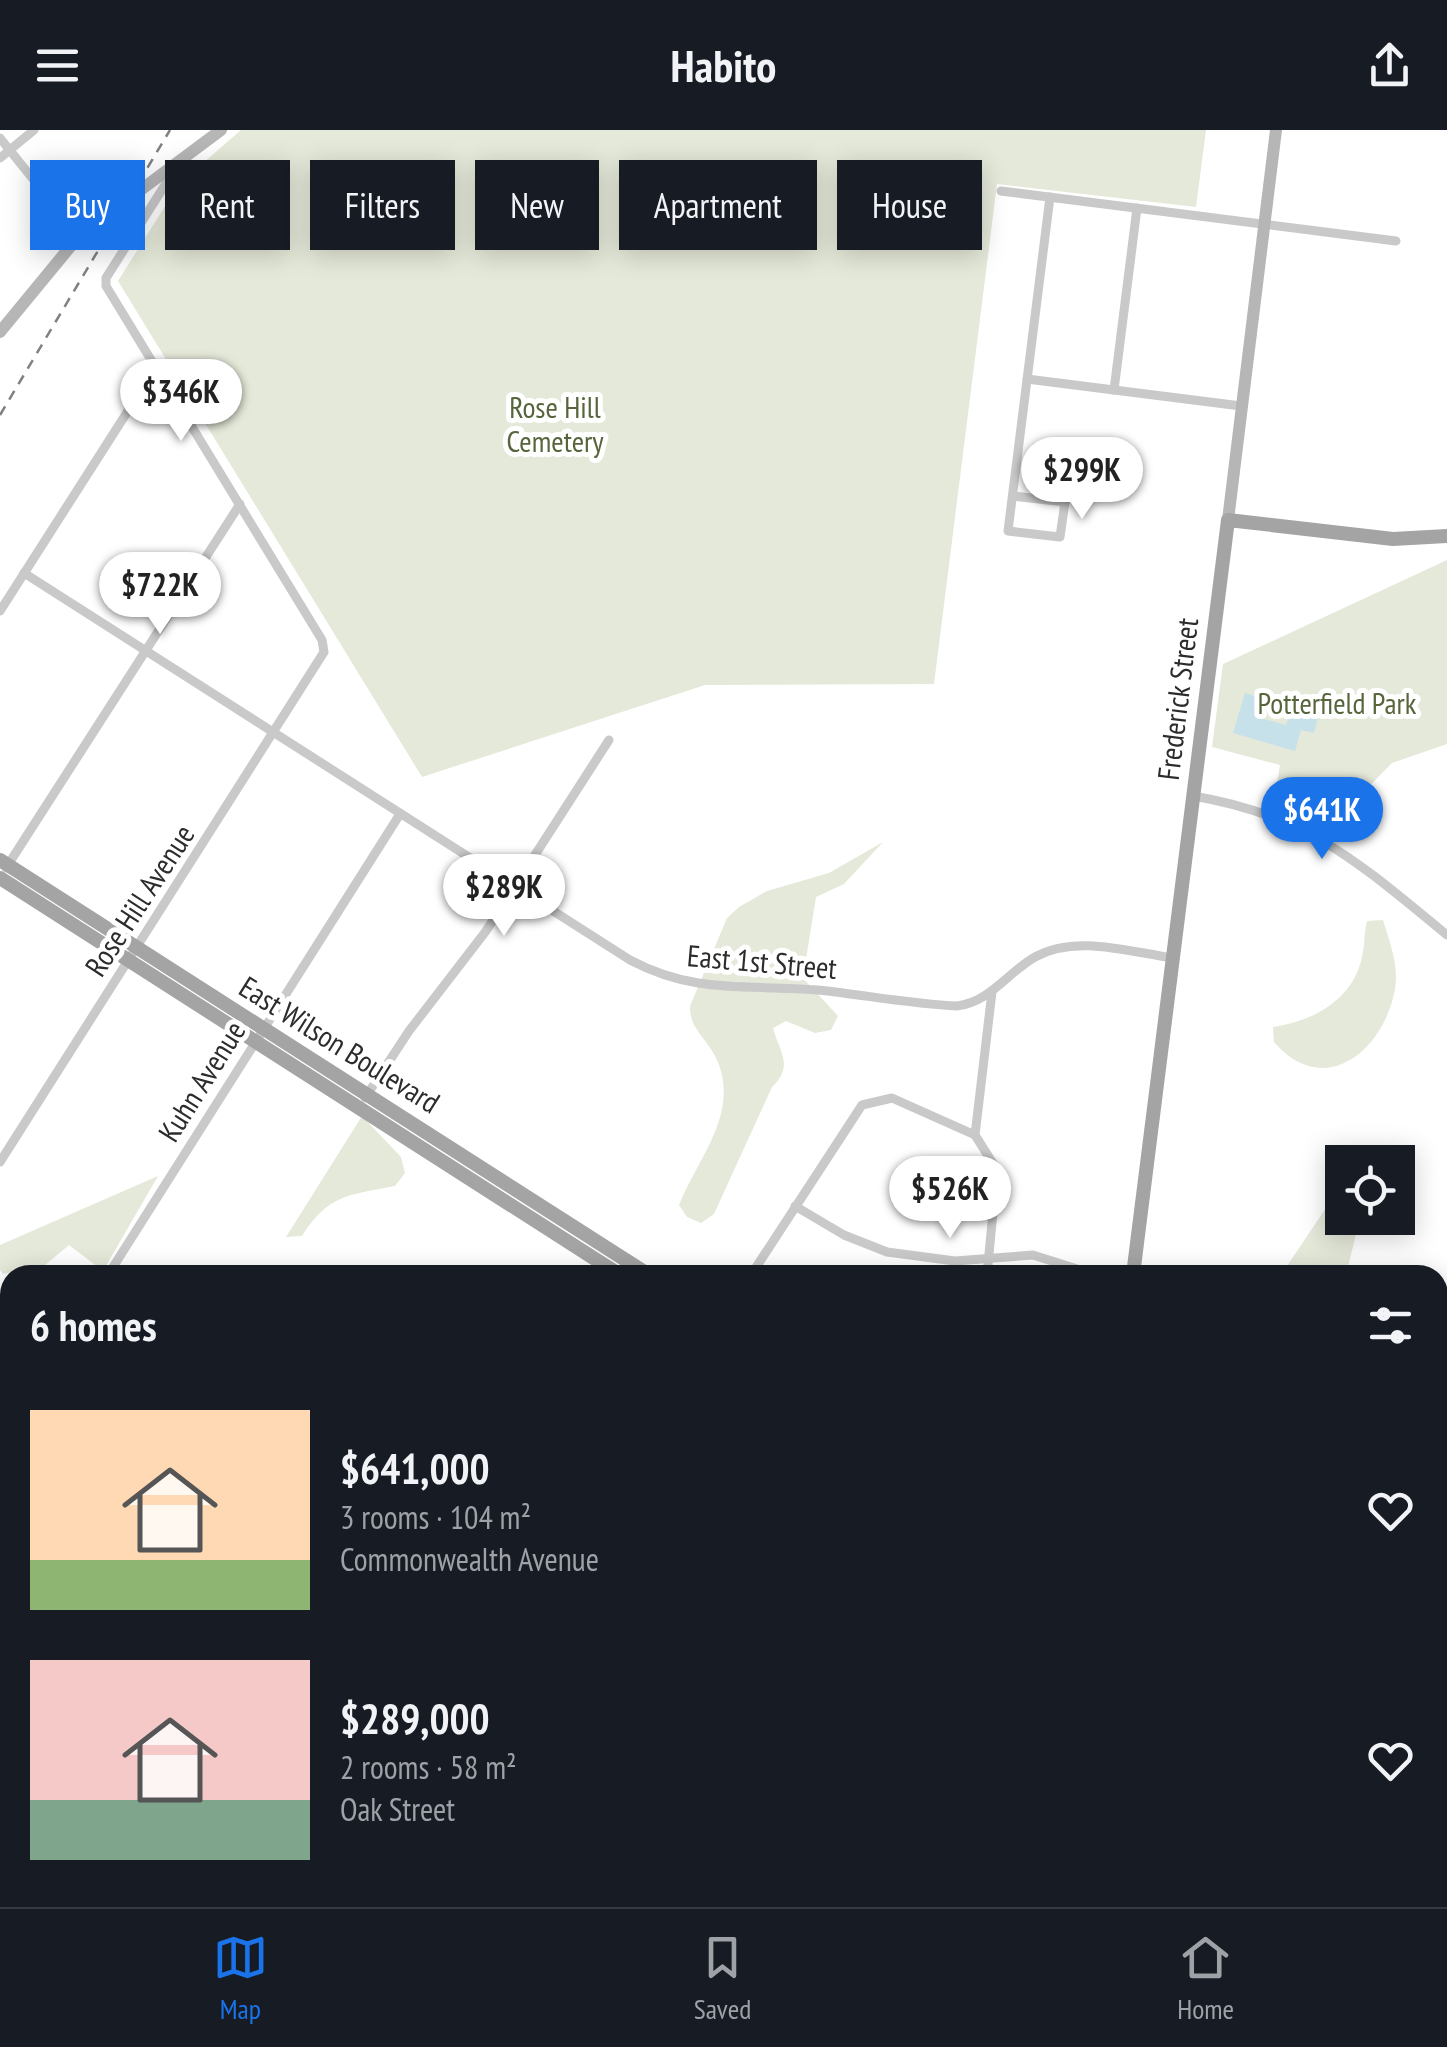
<!DOCTYPE html>
<meta charset="utf-8">
<style>
:root{--surface:#171b24;--page:#242831;--text:#f1f3f6;--muted:#9ea1a6;--line:#363941;--accent:#1a73e8}
body{margin:0;font-family:"PT Sans Narrow",sans-serif;background:var(--page);color:var(--text);height:100vh;display:flex;flex-direction:column;font-size:38px;white-space:nowrap}
*{box-sizing:border-box;margin:0}
p{font-size:32px;color:var(--muted)}
.icon{flex:none;width:55px;height:55px;fill:none;stroke:currentColor;stroke-width:2;stroke-linecap:round;stroke-linejoin:round}
.map{position:relative;flex:1;overflow:hidden}
.panel{position:absolute;left:0px;top:1135px;width:1448px;height:642px;display:flex;flex-direction:column;background:var(--surface);border-radius:30px 30px 0 0;box-shadow:0 5px 25px #0003}
.panel>*{flex:none}
.top-card{position:absolute;left:30px;top:30px;width:1388px;height:90px;display:flex;gap:20px}
.fabs{position:absolute;left:1325px;top:1015px;display:grid;gap:20px}
.fabs a{display:grid;place-items:center;width:90px;height:90px;border-radius:0px;background:var(--surface);box-shadow:0 5px 25px #0003;font-size:50px}
.price{position:absolute;translate:-50% -85px;padding:0 22px;border-radius:35px;background:#fff;color:#222;font-size:32px;line-height:65px;filter:drop-shadow(0 2px 5px #0008)}
.price::after{content:'';position:absolute;left:50%;top:60px;width:30px;height:22px;margin-left:-15px;background:inherit;clip-path:polygon(0 0,100% 0,50% 100%)}
.price.current{background:var(--accent);color:#fff}
ul{padding:0;list-style:none}
li{display:flex;align-items:center;gap:30px;height:250px;padding:0 30px}
li span{display:grid;place-items:center;flex:none;width:280px;height:200px;border-radius:0px;color:#555}
li>.icon{margin-inline-start:auto}
span .icon{width:120px;height:120px;fill:#fffc;stroke-width:1}
li b{font-size:42px}
h2{display:flex;justify-content:space-between;align-items:center;height:120px;padding:0 30px;font-size:42px}
.chip{padding:0 35px;border-radius:0px;background:var(--surface);box-shadow:0 5px 25px #0003;font-size:35px;line-height:90px}
.chip.current{background:var(--accent);color:#fff}
header{display:flex;justify-content:space-between;align-items:center;height:130px;padding:0 30px;background:var(--surface);font-size:45px;font-weight:700}
.menu{display:flex;justify-content:space-around;align-items:center;height:140px;border-top:2px solid var(--line);background:var(--surface);font-size:28px;color:var(--muted)}
.menu a{display:grid;justify-items:center;gap:5px}
.menu .current{color:var(--accent)}
.map>svg:first-child{display:block}
.green{fill:#e5e9d9}
.water{fill:#c6e1e9}
.lines{fill:none;stroke-linecap:round;stroke-linejoin:round}
.street{stroke:#c9c9c9;stroke-width:9}
.secondary{stroke:#b6b6b6;stroke-width:12}
.primary{stroke:#a4a4a4;stroke-width:14}
.rail{stroke:#818181;stroke-width:2.5;stroke-dasharray:10 8;stroke-linecap:butt}
.labels{text-anchor:middle;dominant-baseline:central;stroke-width:10;stroke-linejoin:round;paint-order:stroke}
.park-label{font-size:30px;fill:#56653b;stroke:#fff}
.street-label{font-size:30px;fill:#2c2c2c;stroke:#fff}
</style>
<header><svg class="icon" aria-label="menu" viewBox="0 0 24 24"><path d="M4 6h16M4 12h16M4 18h16"/></svg>Habito<svg class="icon" aria-label="share" viewBox="0 0 24 24"><path d="M12 15V3M7 8l5-5 5 5M5 13v7h14v-7"/></svg></header>
<div class="map">
<svg width="1447" height="1777" viewBox="0 0 1447 1777">
<rect width="100%" height="100%" fill="#fff"/>
<g class="green">
<path d="M241,0H1206L1196,77L997,54L934,554L705,555L422,647L118,151L179,54Z"/>
<path d="M1447,430V614L1392,633L1327,699L1274,672L1280,635L1212,617L1223,534Z"/>
<path d="M883,712L844,754L816,767L803,848L838,886L831,900L815,903L786,891L773,898C780,923 794,936 772,957L714,1084L701,1093L687,1087L679,1075C699,1026 740,983 717,930C708,909 689,899 690,876L727,788L739,777L767,761L829,743Z"/>
<path d="M1383,790C1390,813 1399,836 1395,859C1384,921 1324,970 1274,912L1273,897C1315,891 1356,868 1363,822C1365,811 1364,802 1367,791Z"/>
<path d="M362,986L401,1027L405,1043L395,1056C349,1065 329,1064 302,1106L286,1107Z"/>
<path d="M158,1046L103,1141L69,1115L45,1135L3,1144L0,1140V1115Z"/>
<path d="M1342,1054V1088H1360L1346,1145H1281Z"/>
<path d="M214,1768H440L431,1777H218Z"/>
</g>
<path class="water" d="M1245,563L1262,568L1257,587L1286,595L1291,580L1318,588L1314,603L1301,600L1295,621L1233,603Z"/>
<g class="lines">
<g class="street">
<path d="M0,8L79,106"/>
<path d="M0,28L34,0"/>
<path d="M1001,61L1396,111"/>
<path d="M129,108L131,66"/>
<path d="M1027,249L1241,276"/>
<path d="M1114,260L1137,78"/>
<path d="M1013,366L1065,372L1060,407L1008,401C1022,290 1036,178 1050,67"/>
<path d="M24,443L630,830C696,865 747,854 818,860C865,865 911,874 957,876C990,872 1007,843 1035,827C1075,804 1130,822 1173,828"/>
<path d="M0,481L156,237"/>
<path d="M1193,666C1308,685 1359,733 1447,805"/>
<path d="M6,738L240,374"/>
<path d="M365,968L409,901L486,801L609,610"/>
<path d="M0,1032L324,522L322,510L106,156V148L177,36"/>
<path d="M795,1076L844,1105L887,1122L955,1131L1033,1125L1096,1145"/>
<path d="M108,1145L400,684"/>
<path d="M751,1145L862,975L892,968L975,1005"/>
<path d="M987,1145L997,1040L975,1005L992,862"/>
<path d="M1438,1271L1447,1272"/>
<path d="M0,1311L10,1296"/>
<path d="M0,1347L10,1353"/>
<path d="M1438,1618L1447,1615"/>
<path d="M672,1768L701,1777"/>
<path d="M1338,1768L1352,1777"/>
<path d="M10,1777L16,1768"/>
<path d="M143,1777L152,1771"/>
<path d="M453,1777L461,1768"/>
<path d="M576,1777L591,1768"/>
<path d="M736,1777L739,1768"/>
</g>
<g class="secondary">
<path d="M0,202L79,106L221,0"/>
<path d="M1228,390L1276,0"/>
</g>
<g class="primary">
<path d="M0,730L649,1145"/>
<path d="M0,748L620,1145"/>
<path d="M1133,1145L1228,390L1393,409L1447,406"/>
<path d="M1055,1777L1056,1768"/>
</g>
<path class="rail" d="M0,285L170,0"/>
</g>
<g class="labels">
<g class="park-label">
<text x="555" y="276">Rose Hill<tspan x="555" dy="34">Cemetery</tspan></text>
<text x="1337" y="572">Potterfield Park</text>
</g>
<g class="street-label">
<text transform="translate(1177 569) rotate(-83)">Frederick Street</text>
<text transform="translate(139 770) rotate(-57)">Rose Hill Avenue</text>
<text transform="translate(762 831) rotate(5)">East 1st Street</text>
<text transform="translate(340 914) rotate(32)">East Wilson Boulevard</text>
<text transform="translate(201 951) rotate(-58)">Kuhn Avenue</text>
</g>
</g>
</svg>
<div class="fabs">
<a><svg class="icon" aria-label="locate" viewBox="0 0 24 24"><circle cx="12" cy="12" r="6"/><path d="M12 2v4M12 18v4M2 12h4M18 12h4"/></svg></a>
</div>
<b class="price" style="left:181px;top:314px">$346K</b>
<b class="price" style="left:1082px;top:392px">$299K</b>
<b class="price" style="left:160px;top:507px">$722K</b>
<b class="price current" style="left:1322px;top:732px">$641K</b>
<b class="price" style="left:504px;top:809px">$289K</b>
<b class="price" style="left:950px;top:1111px">$526K</b>
<div class="top-card">
<a class="chip current">Buy</a>
<a class="chip">Rent</a>
<a class="chip">Filters</a>
<a class="chip">New</a>
<a class="chip">Apartment</a>
<a class="chip">House</a>
</div>
<section class="panel">
<h2>6 homes<svg class="icon" aria-label="filters" viewBox="0 0 24 24"><path d="M4 7h16M4 17h16"/><circle cx="9" cy="7" r="2"/><circle cx="15" cy="17" r="2"/></svg></h2>
<ul>
<li><span style="background:linear-gradient(#ffd9b3 75%,#8fb573 0)"><svg class="icon" aria-label="home" viewBox="0 0 24 24"><path d="M3 11l9-7 9 7M6 9v11h12V9"/></svg></span><div><b>$641,000</b><p>3 rooms · 104 m²</p><p>Commonwealth Avenue</p></div><svg class="icon" aria-label="heart" viewBox="0 0 24 24"><path d="M12 20l-8-8c-3-5 5-10 8-4 3-6 11-1 8 4z"/></svg></li>
<li><span style="background:linear-gradient(#f6c9c9 70%,#7fa58c 0)"><svg class="icon" aria-label="home" viewBox="0 0 24 24"><path d="M3 11l9-7 9 7M6 9v11h12V9"/></svg></span><div><b>$289,000</b><p>2 rooms · 58 m²</p><p>Oak Street</p></div><svg class="icon" aria-label="heart" viewBox="0 0 24 24"><path d="M12 20l-8-8c-3-5 5-10 8-4 3-6 11-1 8 4z"/></svg></li>
</ul>
</section>
</div>
<nav class="menu">
<a class="current"><svg class="icon" aria-label="map" viewBox="0 0 24 24"><path d="M3 6l6-2 6 2 6-2v14l-6 2-6-2-6 2zM9 4v14M15 6v14"/></svg>Map</a>
<a><svg class="icon" aria-label="saved" viewBox="0 0 24 24"><path d="M7 4h10v16l-5-4-5 4z"/></svg>Saved</a>
<a><svg class="icon" aria-label="home" viewBox="0 0 24 24"><path d="M3 11l9-7 9 7M6 9v11h12V9"/></svg>Home</a>
</nav>
